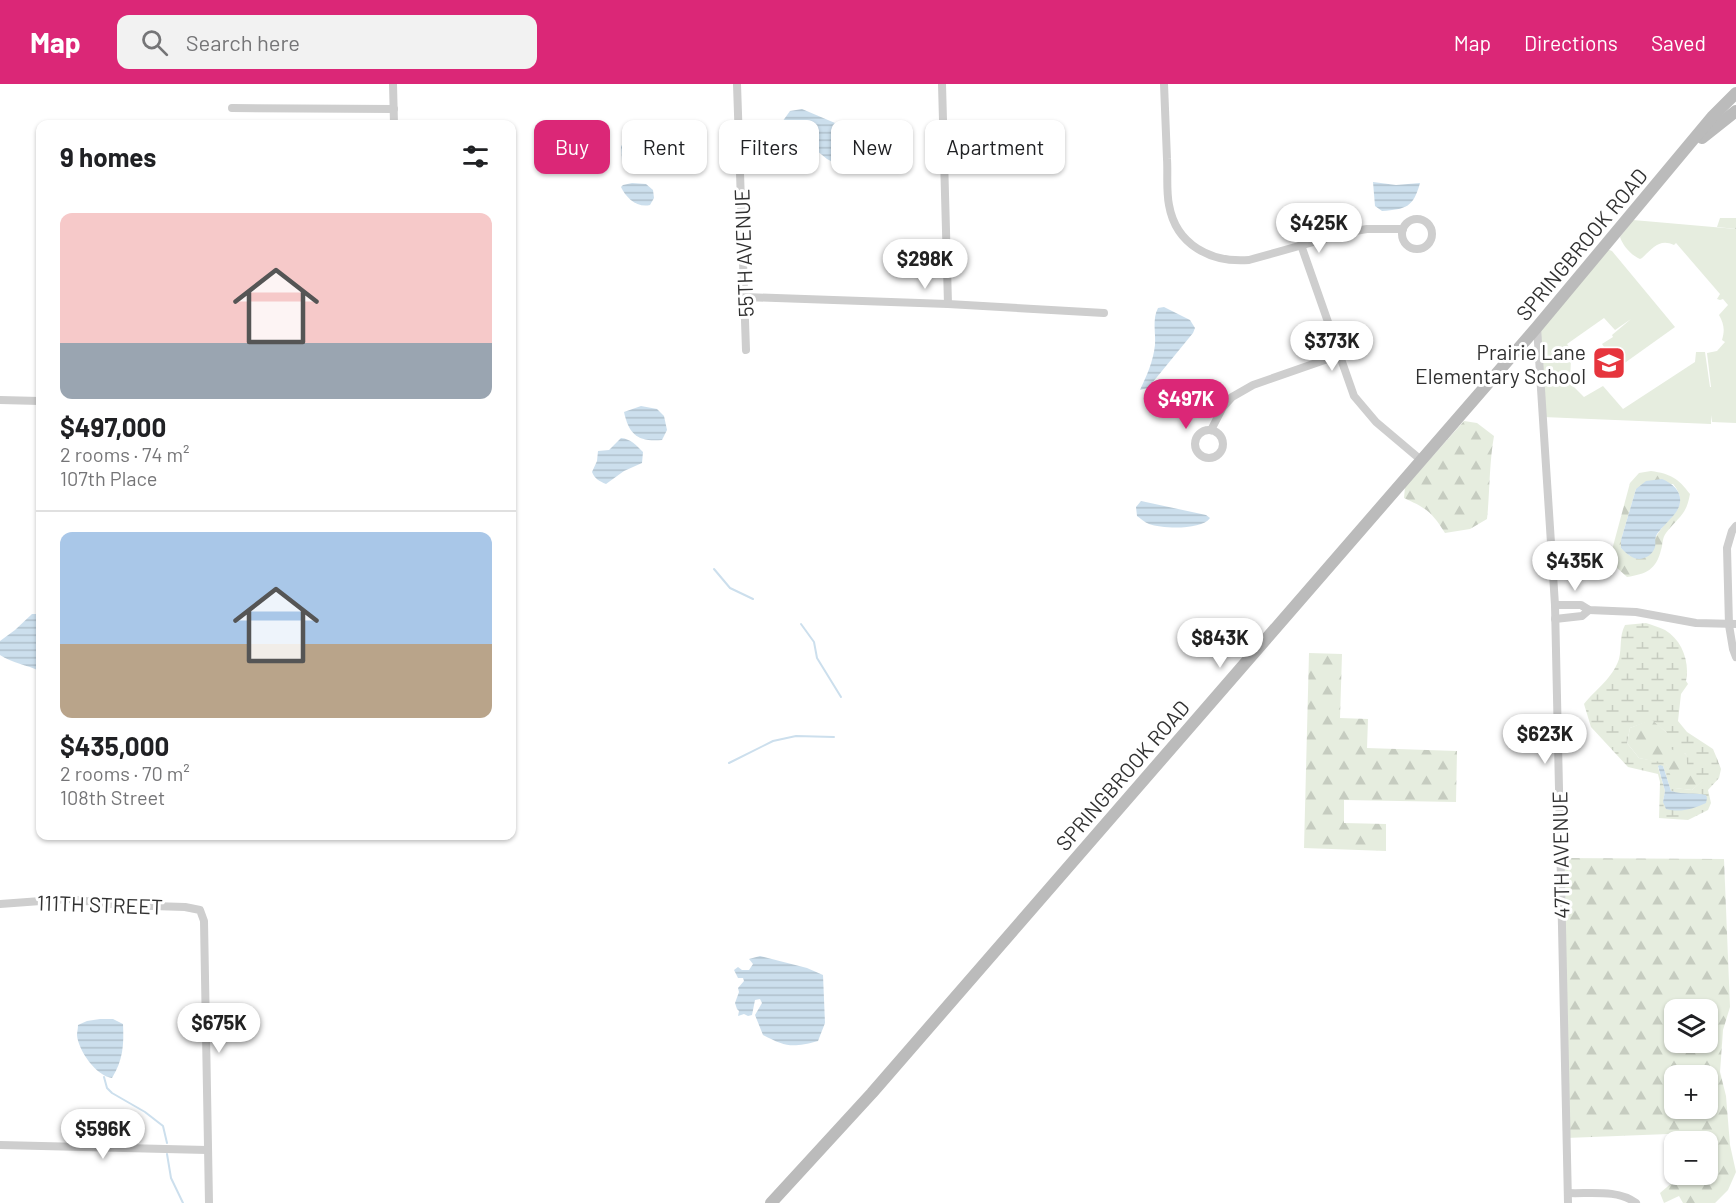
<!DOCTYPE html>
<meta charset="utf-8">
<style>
:root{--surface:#fff;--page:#f2f2f2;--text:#202124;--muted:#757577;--line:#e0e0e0;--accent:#db2777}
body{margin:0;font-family:Barlow,sans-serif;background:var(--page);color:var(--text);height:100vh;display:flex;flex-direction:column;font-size:22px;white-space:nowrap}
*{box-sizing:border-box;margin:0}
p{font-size:20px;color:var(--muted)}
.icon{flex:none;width:33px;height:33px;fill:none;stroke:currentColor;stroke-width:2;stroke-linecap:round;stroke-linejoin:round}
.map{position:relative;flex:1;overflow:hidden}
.drawer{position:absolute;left:36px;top:36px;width:480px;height:720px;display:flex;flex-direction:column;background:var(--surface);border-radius:12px;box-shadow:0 2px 4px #0004}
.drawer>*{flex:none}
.guide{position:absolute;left:534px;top:36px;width:570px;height:54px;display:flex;gap:12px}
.buttons{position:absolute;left:1664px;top:915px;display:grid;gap:12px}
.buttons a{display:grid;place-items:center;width:54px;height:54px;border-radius:12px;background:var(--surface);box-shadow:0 2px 4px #0004;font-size:30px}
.price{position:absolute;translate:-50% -51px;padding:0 14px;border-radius:21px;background:#fff;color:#222;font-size:20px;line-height:39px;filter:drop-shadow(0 2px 3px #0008)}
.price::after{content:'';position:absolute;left:50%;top:36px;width:18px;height:14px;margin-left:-9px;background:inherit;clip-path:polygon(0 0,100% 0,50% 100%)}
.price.current{background:var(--accent);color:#fff}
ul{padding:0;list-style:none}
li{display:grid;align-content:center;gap:12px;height:318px;padding:0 24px}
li+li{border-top:2px solid var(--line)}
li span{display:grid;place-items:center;height:186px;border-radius:12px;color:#555}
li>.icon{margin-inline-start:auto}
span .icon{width:108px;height:108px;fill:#fffc;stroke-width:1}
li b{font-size:26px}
h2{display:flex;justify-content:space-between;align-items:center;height:72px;padding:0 24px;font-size:26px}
.pill{padding:0 21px;border-radius:12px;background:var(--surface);box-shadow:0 2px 4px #0004;font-size:21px;line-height:54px}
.pill.current{background:var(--accent);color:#fff}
header{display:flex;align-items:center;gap:36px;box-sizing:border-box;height:84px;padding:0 30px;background:var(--accent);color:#fff}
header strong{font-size:28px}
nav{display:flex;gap:33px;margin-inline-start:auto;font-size:21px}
.search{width:420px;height:54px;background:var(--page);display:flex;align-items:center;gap:15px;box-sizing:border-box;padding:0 21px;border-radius:12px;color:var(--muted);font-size:22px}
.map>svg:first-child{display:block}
.green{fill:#e6eddf}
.forest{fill:url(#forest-firs);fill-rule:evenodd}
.wetland{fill:url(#wetland-marsh);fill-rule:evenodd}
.water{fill:url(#water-rules)}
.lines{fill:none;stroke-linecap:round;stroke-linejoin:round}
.stream{stroke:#ccdfed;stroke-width:2}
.street{stroke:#cecece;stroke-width:8}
.secondary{stroke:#bbb;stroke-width:12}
.labels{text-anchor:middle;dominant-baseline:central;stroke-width:6;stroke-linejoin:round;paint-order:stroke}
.street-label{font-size:21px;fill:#313131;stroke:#fff}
.poi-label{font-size:21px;fill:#313131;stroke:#fff;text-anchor:end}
</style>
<header>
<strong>Map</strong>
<div class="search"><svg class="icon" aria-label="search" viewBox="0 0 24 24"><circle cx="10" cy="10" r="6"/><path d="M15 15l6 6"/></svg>Search here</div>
<nav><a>Map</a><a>Directions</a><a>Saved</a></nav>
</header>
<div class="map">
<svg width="1736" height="1119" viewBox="0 0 1736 1119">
<defs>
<pattern id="forest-firs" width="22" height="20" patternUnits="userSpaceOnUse" patternTransform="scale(1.5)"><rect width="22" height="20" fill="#e6eddf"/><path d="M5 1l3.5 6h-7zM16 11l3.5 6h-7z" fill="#c6ccc0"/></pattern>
<pattern id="wetland-marsh" width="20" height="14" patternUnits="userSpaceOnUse" patternTransform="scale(1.5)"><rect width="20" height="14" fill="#e6eddf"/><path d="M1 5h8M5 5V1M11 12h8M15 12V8" fill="none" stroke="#c6ccc0"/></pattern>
<pattern id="water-rules" width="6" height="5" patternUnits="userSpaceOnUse" patternTransform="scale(1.5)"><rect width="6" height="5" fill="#ccdfed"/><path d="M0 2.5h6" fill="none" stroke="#b0c0cc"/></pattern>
</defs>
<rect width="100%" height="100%" fill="#fff"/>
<path class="green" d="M1633,136L1736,145V339L1712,338L1711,331V340L1543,333L1537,243L1607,165L1612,167L1675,243L1619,283L1602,260L1613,253L1612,251L1631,235L1615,246L1604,234L1567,260L1574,270L1571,273L1570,299L1584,313L1603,302L1623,325L1695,278L1696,268H1705L1710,303H1711L1707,269L1717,267L1725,258L1722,256C1725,246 1724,240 1719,231L1728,221L1723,215L1720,216L1717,215L1720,210L1676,159L1674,161C1659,154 1652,165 1642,174L1640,175C1631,171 1623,162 1620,153Z"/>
<g class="forest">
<path d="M1720,134H1736V145L1717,143Z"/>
<path d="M1464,337L1477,339L1494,352C1489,380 1490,408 1487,435L1470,445L1445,449C1432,428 1426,424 1404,414L1405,403Z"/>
<path d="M1651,387C1671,390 1678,394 1690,410C1686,432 1679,432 1666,449C1662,454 1663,460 1661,466C1656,486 1646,490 1627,493L1615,482L1612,466L1630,399L1639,389ZM1673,400C1687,417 1678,426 1665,440C1660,445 1658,451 1653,456C1647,462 1637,467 1630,472L1621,464V456L1636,405Z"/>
<path d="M1309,569L1342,570L1340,634L1368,635L1367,664L1457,667L1456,718L1344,716V739L1386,740V767L1304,764Z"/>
<path d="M1652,635L1667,649L1706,694L1692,706L1674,704L1666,680L1639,674L1627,659L1630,644Z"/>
<path d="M1560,774L1724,775L1730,923L1723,946L1720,988L1726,1012L1730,1061L1736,1088L1728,1106L1715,1119H1683L1679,1112L1664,1119L1660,1109L1681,1091L1707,1090V1058L1694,1057V1049L1566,1054ZM1674,926H1707V958H1674ZM1674,992H1707V1024H1674Z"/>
</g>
<path class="wetland" d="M1646,539C1652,541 1659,543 1665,546C1682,556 1690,578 1686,597L1688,600L1681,610L1678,637L1687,648L1713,665L1718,677L1721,685L1719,694L1708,706L1711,719L1708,726L1688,736L1659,734L1660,698L1658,690L1628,683L1591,643L1584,620C1597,604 1612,595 1619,575C1622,564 1619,552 1625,541ZM1652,636L1667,649V664L1686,670L1688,688L1705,694L1692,706L1675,704L1666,679L1639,674L1627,659L1630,644ZM1663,682L1671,707L1682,711L1703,710L1663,718L1665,707L1658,683Z"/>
<g class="water">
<path d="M802,25L835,39L862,40L867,57L872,82L865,88L844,84L827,75L811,62L801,51L777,45L790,27Z"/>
<path d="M634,54L640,56C641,65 640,68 635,76L639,86L637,88L631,87L622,77L621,62L629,55Z"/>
<path d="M1373,98L1396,101L1420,99C1413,124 1406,125 1382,127L1375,122Z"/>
<path d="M632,99L646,100L653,106L654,114L650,121C637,124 626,114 621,103L623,101Z"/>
<path d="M1164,223L1190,236L1195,244L1193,249L1148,304L1140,306C1147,291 1153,278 1155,261C1156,249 1152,235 1158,224Z"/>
<path d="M641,322L657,325L664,332L667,346L662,356C638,358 629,351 624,328Z"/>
<path d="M621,354C631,355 636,361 643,368L642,379L624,387L606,400C599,397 595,395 592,388L597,377L598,367L609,366Z"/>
<path d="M1662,395C1679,402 1687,416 1673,432C1668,438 1662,443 1657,450C1654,455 1656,458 1655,463C1652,473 1640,478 1632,473C1628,471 1624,467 1621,464V456L1636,405L1646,397Z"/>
<path d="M1141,417L1206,431L1210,434C1202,446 1163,445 1149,440C1144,438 1140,434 1137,432L1136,423Z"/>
<path d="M32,530H36L40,534V587C27,581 12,579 0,571V557L15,546Z"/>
<path d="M1660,681L1663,682L1671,707C1684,711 1694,708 1706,711L1707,714L1706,719C1693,725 1680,729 1666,725L1663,718L1665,707L1658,682Z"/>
<path d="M760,872L807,884L823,891L825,939L818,957C792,964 786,963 763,951L755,931L762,919L760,915L755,916L752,931L748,932L744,930L738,932L739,927L737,925L735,919L739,908L738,904L744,897L743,894H738L734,886L738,883L742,886H749L753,880L749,875Z"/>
<path d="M100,935H113L123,940C124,961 123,976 112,994C96,992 78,966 77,951C77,948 78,945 78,941L87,937Z"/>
</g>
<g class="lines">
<g class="stream">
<path d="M714,485L730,504L753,515"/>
<path d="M801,540L814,558L817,574L841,613"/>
<path d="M729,679L773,657L796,652L834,653"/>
<path d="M104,993L107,1004L112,1009L145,1028L163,1042L167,1059"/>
<path d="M167,1070L171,1094L183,1119"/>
</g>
<g class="street">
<path d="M393,0L394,40"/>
<path d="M737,0L746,266"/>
<path d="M942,0L948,220"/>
<path d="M1164,0C1165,25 1166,50 1167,75C1168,90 1166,106 1169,121C1176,161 1211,179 1249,176L1349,148L1367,145H1403"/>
<path d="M232,24L394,25"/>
<circle cx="1417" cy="150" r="15"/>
<path d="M1301,161L1354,312L1376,338L1421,376"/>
<path d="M745,213L948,220L1104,229"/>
<path d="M1537,243L1555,521L1568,1119"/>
<path d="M0,316L40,317"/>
<circle cx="1209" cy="360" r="14"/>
<path d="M1211,346L1223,323L1232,313L1253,301L1339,271"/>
<path d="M1736,442L1732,447L1727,464L1729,541L1733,565L1736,573"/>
<path d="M1555,521H1581L1589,526L1636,528L1696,539L1736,540"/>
<path d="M1555,535L1582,532L1589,526"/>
<path d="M0,820L68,815L120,821L185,823L200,826L204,837L209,1119"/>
<path d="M0,1061L207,1066"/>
<path d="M1568,1109C1589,1110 1618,1105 1636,1119"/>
</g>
<g class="secondary">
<path d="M1702,54L1736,27"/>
<path d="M771,1119L872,1009L1537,243L1712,33L1736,9"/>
</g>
</g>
<defs>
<symbol id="school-square" viewBox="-11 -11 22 22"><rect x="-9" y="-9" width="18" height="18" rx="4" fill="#e6353d" stroke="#fff"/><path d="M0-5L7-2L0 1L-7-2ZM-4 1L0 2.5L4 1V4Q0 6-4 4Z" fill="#fff"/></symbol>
</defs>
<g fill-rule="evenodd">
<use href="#school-square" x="1590" y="260" width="38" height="38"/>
</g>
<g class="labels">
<g class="street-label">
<text transform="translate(1581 160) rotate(-50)">SPRINGBROOK ROAD</text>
<text transform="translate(743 169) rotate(-92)">55TH AVENUE</text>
<text transform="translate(1122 691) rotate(-49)">SPRINGBROOK ROAD</text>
<text transform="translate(1560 771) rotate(-91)">47TH AVENUE</text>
<text transform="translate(100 820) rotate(2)">111TH STREET</text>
</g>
<g class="poi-label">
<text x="1586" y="267">Prairie Lane<tspan x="1586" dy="24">Elementary School</tspan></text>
</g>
</g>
</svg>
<div class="buttons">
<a><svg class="icon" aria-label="layers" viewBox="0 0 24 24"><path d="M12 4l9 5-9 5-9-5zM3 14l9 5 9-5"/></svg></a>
<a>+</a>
<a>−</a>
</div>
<b class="price" style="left:1319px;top:170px">$425K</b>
<b class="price" style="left:925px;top:206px">$298K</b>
<b class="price" style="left:1332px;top:288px">$373K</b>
<b class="price current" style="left:1186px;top:346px">$497K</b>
<b class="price" style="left:1575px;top:508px">$435K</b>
<b class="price" style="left:1220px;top:585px">$843K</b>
<b class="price" style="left:1545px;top:681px">$623K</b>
<b class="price" style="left:219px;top:970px">$675K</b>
<b class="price" style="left:103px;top:1076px">$596K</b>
<div class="guide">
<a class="pill current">Buy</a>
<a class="pill">Rent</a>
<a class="pill">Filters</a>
<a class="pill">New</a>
<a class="pill">Apartment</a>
</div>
<section class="drawer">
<h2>9 homes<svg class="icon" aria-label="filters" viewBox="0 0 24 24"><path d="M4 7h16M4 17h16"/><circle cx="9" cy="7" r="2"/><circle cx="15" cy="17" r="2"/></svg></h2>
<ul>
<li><span style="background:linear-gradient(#f6c9c9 70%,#9aa5b1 0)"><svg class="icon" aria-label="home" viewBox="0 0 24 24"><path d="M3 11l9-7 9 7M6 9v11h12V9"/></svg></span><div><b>$497,000</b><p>2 rooms · 74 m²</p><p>107th Place</p></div></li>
<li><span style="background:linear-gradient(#a9c7e8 60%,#b9a48a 0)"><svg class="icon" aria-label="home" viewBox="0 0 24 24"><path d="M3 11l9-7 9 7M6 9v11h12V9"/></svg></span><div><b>$435,000</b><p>2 rooms · 70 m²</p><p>108th Street</p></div></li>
</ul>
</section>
</div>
